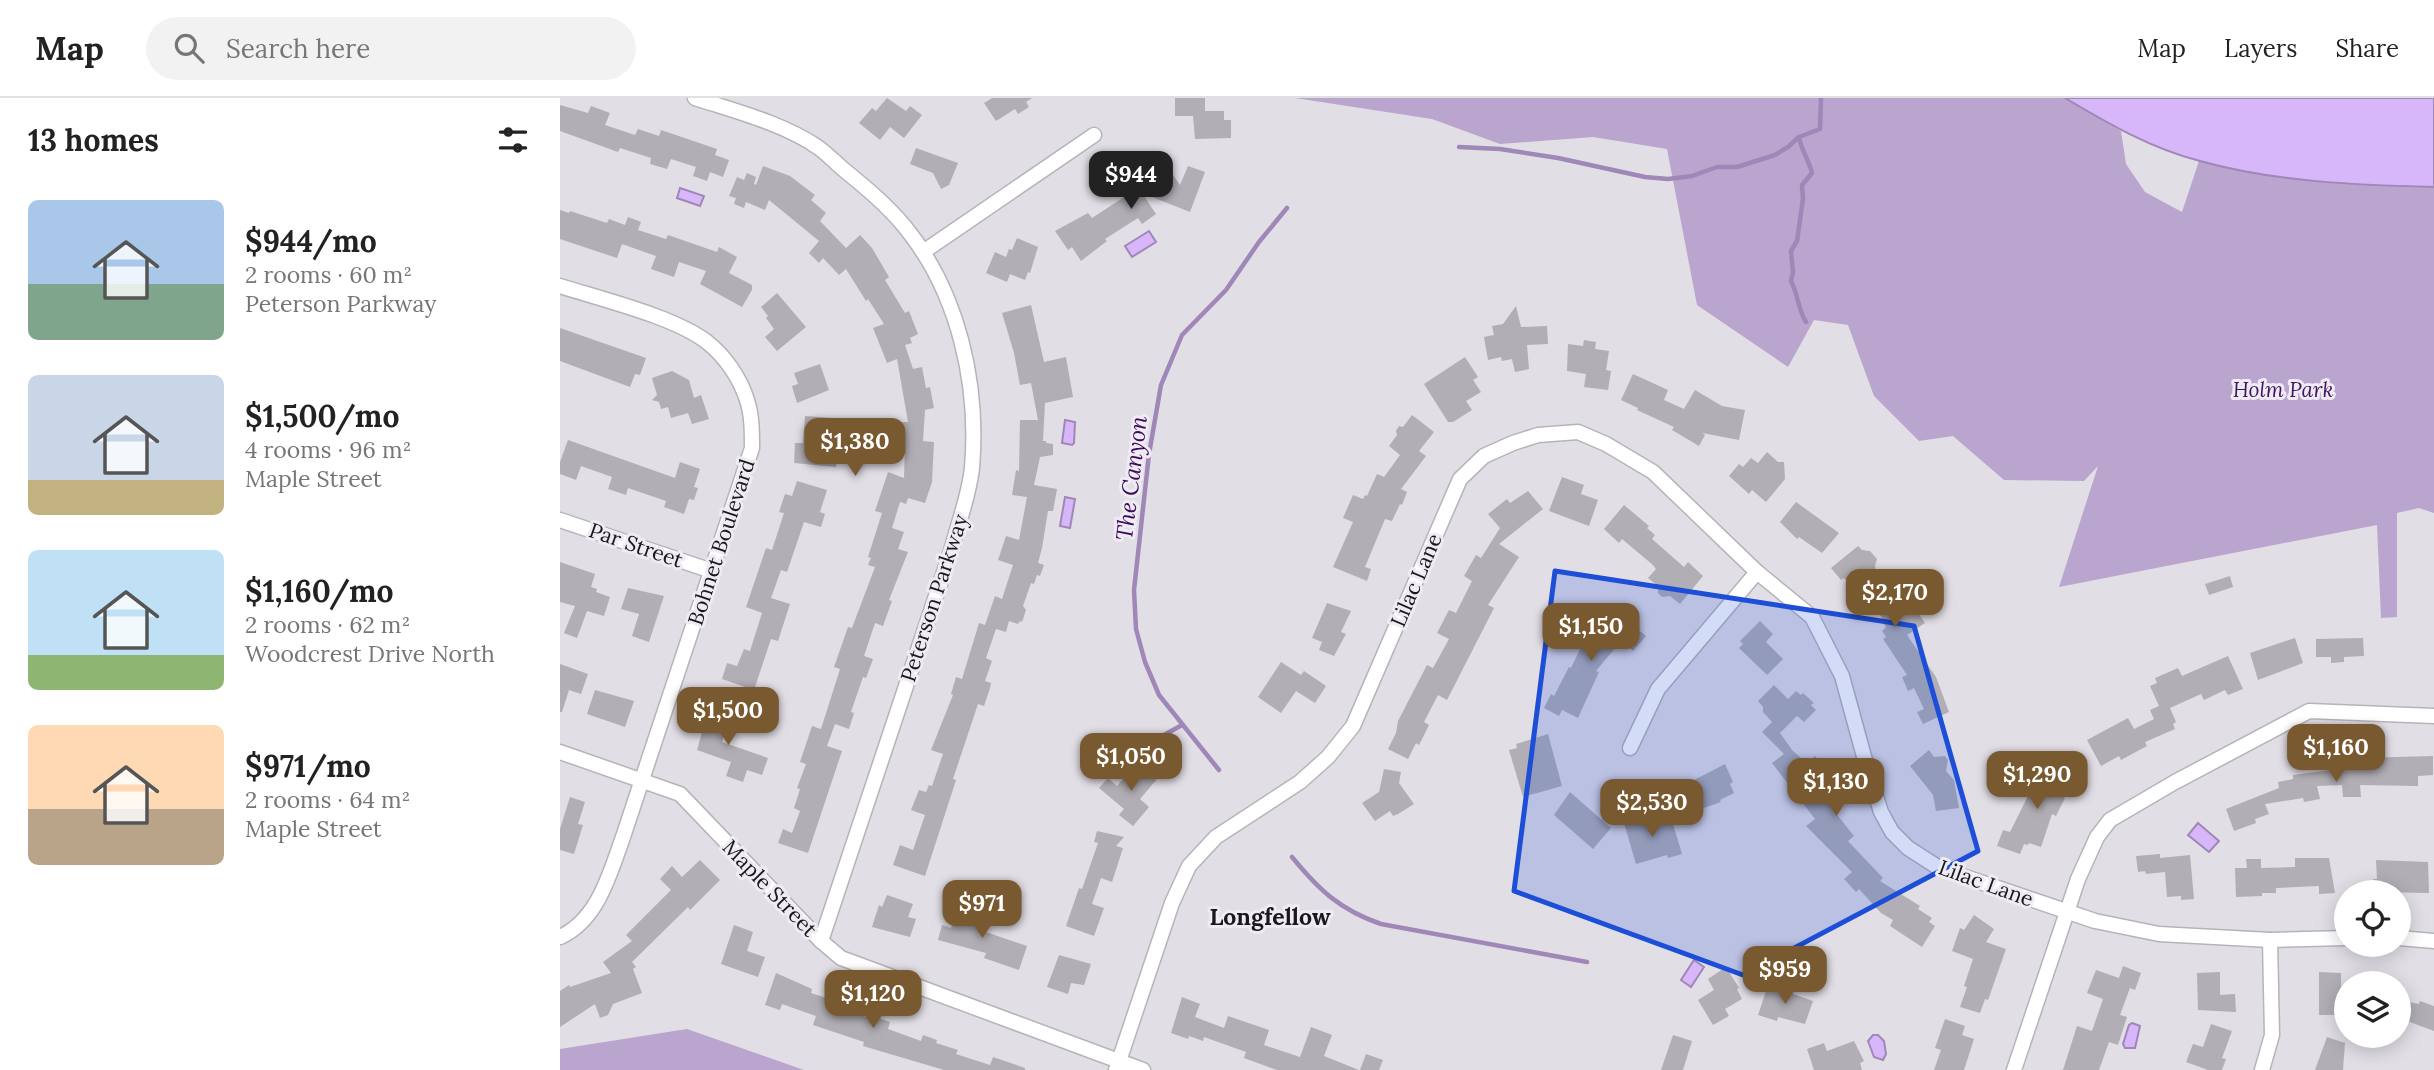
<!DOCTYPE html>
<meta charset="utf-8">
<style>
:root{--surface:#fff;--page:#f2f2f2;--text:#222;--muted:#767676;--line:#e0e0e0;--accent:#79592f}
body{margin:0;font-family:Lora,serif;background:var(--page);color:var(--text);height:100vh;display:flex;flex-direction:column;font-size:26px;white-space:nowrap}
*{box-sizing:border-box;margin:0}
p{font-size:23px;color:var(--muted)}
.icon{flex:none;width:38px;height:38px;fill:none;stroke:currentColor;stroke-width:2;stroke-linecap:round;stroke-linejoin:round}
.map{position:relative;flex:1;overflow:hidden}
.drawer{display:flex;flex-direction:column;background:var(--surface);width:560px}
.drawer>*{flex:none}
.tools{position:absolute;left:1774px;top:782px;display:grid;gap:14px}
.tools a{display:grid;place-items:center;width:77px;height:77px;border-radius:50%;background:var(--surface);box-shadow:0 4px 18px #0003;font-size:35px}
.price{position:absolute;translate:-50% -60px;padding:0 16px;border-radius:14px;background:var(--accent);color:#fff;font-size:23px;line-height:46px;filter:drop-shadow(0 2px 4px #0008)}
.price::after{content:'';position:absolute;left:50%;top:42px;width:21px;height:16px;margin-left:-10px;background:inherit;clip-path:polygon(0 0,100% 0,50% 100%)}
.price.current{background:#222;color:#fff}
ul{padding:0;list-style:none}
li{display:flex;align-items:center;gap:21px;height:175px;padding:0 28px}
li span{display:grid;place-items:center;flex:none;width:196px;height:140px;border-radius:10px;color:#555}
li>.icon{margin-inline-start:auto}
span .icon{width:84px;height:84px;fill:#fffc;stroke-width:1}
li b{font-size:30px}
h2{display:flex;justify-content:space-between;align-items:center;height:84px;padding:0 28px;font-size:30px}
header{display:flex;align-items:center;gap:42px;box-sizing:border-box;height:98px;padding:0 35px;background:var(--surface);border-bottom:2px solid var(--line)}
header strong{font-size:33px}
nav{display:flex;gap:38px;margin-inline-start:auto;font-size:24px}
.search{width:490px;height:63px;background:var(--page);display:flex;align-items:center;gap:18px;box-sizing:border-box;padding:0 24px;border-radius:38px;color:var(--muted);font-size:26px}
main{display:flex;flex:1;min-height:0}
.map>svg:first-child{display:block}
.green{fill:#b9a5cd}
.water{fill:#d8b6fa;stroke:#9f87b7;stroke-width:2}
.lines{fill:none;stroke-linecap:round;stroke-linejoin:round}
.stream{stroke:#9f87b7;stroke-width:4.5}
.building{fill:#b1aeb5}
.street-casing{stroke:#b6b3ba;stroke-width:17}
.street{stroke:#fff;stroke-width:14}
.marked{fill:#1d4ed8;fill-opacity:0.2;stroke:#1d4ed8;stroke-width:5;stroke-linejoin:round}
.labels{text-anchor:middle;dominant-baseline:central;stroke-width:6;stroke-linejoin:round;paint-order:stroke}
.park-label{font-size:21px;font-style:italic;fill:#421563;stroke:#efebf3}
.street-label{font-size:21px;fill:#19181b;stroke:#efebf3}
.water-label{font-size:23px;font-style:italic;fill:#3b0a5a;stroke:#efebf3}
.neighbourhood-label{font-size:23px;font-weight:bold;fill:#19181b;stroke:#efebf3}
</style>
<header>
<strong>Map</strong>
<div class="search"><svg class="icon" aria-label="search" viewBox="0 0 24 24"><circle cx="10" cy="10" r="6"/><path d="M15 15l6 6"/></svg>Search here</div>
<nav><a>Map</a><a>Layers</a><a>Share</a></nav>
</header>
<main>
<section class="drawer">
<h2>13 homes<svg class="icon" aria-label="filters" viewBox="0 0 24 24"><path d="M4 7h16M4 17h16"/><circle cx="9" cy="7" r="2"/><circle cx="15" cy="17" r="2"/></svg></h2>
<ul>
<li><span style="background:linear-gradient(#a9c7e8 60%,#7fa58c 0)"><svg class="icon" aria-label="home" viewBox="0 0 24 24"><path d="M3 11l9-7 9 7M6 9v11h12V9"/></svg></span><div><b>$944/mo</b><p>2 rooms · 60 m²</p><p>Peterson Parkway</p></div></li>
<li><span style="background:linear-gradient(#c9d6e8 75%,#c2b280 0)"><svg class="icon" aria-label="home" viewBox="0 0 24 24"><path d="M3 11l9-7 9 7M6 9v11h12V9"/></svg></span><div><b>$1,500/mo</b><p>4 rooms · 96 m²</p><p>Maple Street</p></div></li>
<li><span style="background:linear-gradient(#bfe0f5 75%,#8fb573 0)"><svg class="icon" aria-label="home" viewBox="0 0 24 24"><path d="M3 11l9-7 9 7M6 9v11h12V9"/></svg></span><div><b>$1,160/mo</b><p>2 rooms · 62 m²</p><p>Woodcrest Drive North</p></div></li>
<li><span style="background:linear-gradient(#ffd9b3 60%,#b9a48a 0)"><svg class="icon" aria-label="home" viewBox="0 0 24 24"><path d="M3 11l9-7 9 7M6 9v11h12V9"/></svg></span><div><b>$971/mo</b><p>2 rooms · 64 m²</p><p>Maple Street</p></div></li>
</ul>
</section>
<div class="map">
<svg width="1874" height="972" viewBox="0 0 1874 972">
<rect width="100%" height="100%" fill="#e2dee6"/>
<g class="green">
<path d="M735,0H1505L1561,33L1566,66L1585,94L1622,114L1639,63L1743,82L1874,89V415L1859,410L1837,415V519L1821,520L1817,427L1499,489L1538,368L1524,383L1444,382L1393,338L1359,343L1314,298L1288,227L1254,222L1228,269L1137,207L1107,51L1033,39L940,46L872,21Z"/>
<path d="M127,931L244,972H0V951Z"/>
</g>
<g class="water">
<path d="M1505,0H1874V89C1797,87 1715,84 1640,63C1592,51 1547,25 1505,0Z"/>
<path d="M120,90L144,98L140,108L117,100Z"/>
<path d="M589,133L596,144L572,159L565,148Z"/>
<path d="M505,322L515,324L514,345L512,347L502,345Z"/>
<path d="M505,399L515,401L510,430L500,428Z"/>
<path d="M1638,725L1659,743L1649,754L1628,737Z"/>
<path d="M1134,862L1144,869L1131,889L1121,882Z"/>
<path d="M1572,925L1580,928L1575,950H1565L1563,946L1569,927Z"/>
<path d="M1313,937H1318L1324,943L1326,956L1323,962L1314,959L1308,943Z"/>
</g>
<g class="lines">
<g class="stream">
<path d="M1239,39C1241,52 1249,62 1252,75L1242,87L1243,101L1237,143L1231,153L1233,174L1231,183C1238,196 1238,212 1246,224"/>
<path d="M899,49L940,51L998,60L1085,79L1108,81L1132,78L1157,69H1177L1215,57L1228,49L1239,39L1260,31L1261,0"/>
<path d="M586,647L622,627"/>
<path d="M659,672L599,597L585,564L576,531L574,492L589,356L601,287L622,237L666,192L699,144L727,110"/>
<path d="M732,759C759,792 780,812 821,826L1027,864"/>
</g>
</g>
<g class="building">
<path d="M327,0L346,13L350,8L362,17L344,40L330,29L320,42L299,25L312,10L316,13Z"/>
<path d="M432,0H472L466,4L469,9L458,16L455,11L436,23L424,5Z"/>
<path d="M615,0H645V13H664V22H671V40L635,41L633,18H615Z"/>
<path d="M0,7L28,15L31,8L50,15L45,27L75,37L78,31L99,38L101,32L157,51L155,57L169,62L163,79L150,74L147,83L133,78L136,69L111,61L107,71L90,66L91,60L60,50L58,54L0,33Z"/>
<path d="M356,50L398,65L389,87L381,91L373,75L350,66Z"/>
<path d="M203,68L230,78L255,97L251,102L266,115L260,123L286,150L300,137L312,150L329,179L325,182L345,215L349,213L358,236L350,240L352,245L345,247L353,271L362,269L366,290L370,289L374,310L365,312L363,343L374,344L372,384L365,405L348,400L346,406L340,404L332,430L344,434L338,451L348,454L329,502L332,503L323,528L315,525L304,558L313,561L306,580L303,579L291,614L294,615L289,631L275,626L267,648L282,653L248,755L218,745L223,731L232,735L240,713L234,710L240,691L237,690L246,666L240,664L252,628L261,631L280,571L274,569L288,529L292,530L315,469L308,467L311,460L308,459L322,415L315,413L328,374L344,380L345,348L336,347V324H348L337,261L327,265L313,230L324,226L308,201L306,203L286,171L279,177L263,160L259,165L249,155L259,143L209,102L205,112L186,104L184,110L174,106L176,100L169,98L177,79L184,82L187,75L196,79L194,86L196,87Z"/>
<path d="M607,68L620,87L628,68L645,74L630,114L582,95L596,116L582,126L578,120L545,141L547,143L521,163L512,149L508,152L495,133L528,115L532,120L595,79Z"/>
<path d="M0,112L9,115L10,113L47,125L49,121L65,127L68,119L81,124L78,132L106,141L108,137L157,154L159,149L177,159L169,175L192,187V192L182,209L140,186L146,173L119,164L114,179L91,171L96,158L62,146L57,160L0,141Z"/>
<path d="M457,140L478,149L470,175L468,174L465,182L450,176L447,184L426,175L435,154L446,159L449,151L452,152Z"/>
<path d="M217,195L246,229L217,253L205,239L214,231L206,220L208,218L201,209Z"/>
<path d="M471,207L484,264L506,259L513,299L485,305L483,343H486V345L493,346V357L480,359L474,387L497,391L493,413H488L482,450L478,465L484,467L480,478L477,477L474,486L471,485L463,508L466,512L462,524L460,523L458,526L449,523L446,534L436,531L426,560L432,563L425,583L431,585L430,590L424,608L418,606L393,681L396,682L365,778L333,767L340,747L353,752L365,717L351,712L359,692L366,694L369,687L372,688L383,656L371,652L393,597L391,596L396,579L402,581L419,525L425,527L435,498L442,501L453,467L438,462L446,438L459,442L467,399L452,397L456,372L459,373L460,322H478L471,285L460,287L454,255L442,215Z"/>
<path d="M956,208L961,229L987,228L988,246L967,247L969,271L955,274L952,261L942,263L941,259L928,262L924,239L934,237L932,228L943,226Z"/>
<path d="M0,230L86,260L80,277L75,276L70,289L0,263Z"/>
<path d="M1024,242L1036,244L1035,251L1049,253L1046,272L1051,273L1048,292L1024,289L1026,276L1007,273L1008,246L1023,248Z"/>
<path d="M905,259L918,279L913,282L921,294L906,303L912,312L893,324H888L864,286Z"/>
<path d="M260,266L269,292L237,305L232,288L238,286L234,275Z"/>
<path d="M112,273L129,282L134,300L141,297L149,321L132,326L128,315L111,320L108,309L101,311L99,304L92,302L97,297L92,280Z"/>
<path d="M1073,276L1108,292L1104,302L1124,311L1135,292L1162,308L1185,312L1179,342L1142,335L1145,337L1139,348L1112,332L1114,329L1077,312L1078,310L1061,302Z"/>
<path d="M852,317L874,334L859,353L866,358L841,391L847,394L842,407L840,406L832,423L825,421L805,469L811,471L807,483L773,469L793,424L783,420L793,397L803,401L805,397L807,398L817,376L824,379L840,357L829,348L837,337L836,333L839,328L843,329Z"/>
<path d="M245,318L272,320L270,348H278L276,369L234,365L235,345H243Z"/>
<path d="M8,342L115,380L120,364L140,371L134,389L138,390L134,402L129,401L124,416L104,409L106,403L68,390L66,397L48,391L52,379L21,368L16,382L0,376V364Z"/>
<path d="M1207,354L1218,364H1224L1225,381L1206,404L1192,392L1189,396L1169,378L1179,366L1183,369L1191,360L1198,365Z"/>
<path d="M1002,379L1024,387L1021,396L1038,402L1029,428L989,413Z"/>
<path d="M237,383L267,392L260,414L265,416L261,429L244,424L227,474L221,472L211,500L230,506L218,543L211,541L194,592L162,581L167,565L177,568L184,551L190,553L202,515L186,509L206,450L212,452L224,415L219,414L225,396L232,398Z"/>
<path d="M968,393L983,411L939,446L959,459L928,507L934,510L887,602L878,597L864,624L869,627L859,647L856,645L848,661L828,651L836,635L838,623L867,567L873,570L889,541L877,535L889,512L896,515L912,483L904,478L916,457L921,460L940,430L928,416L947,401L950,405Z"/>
<path d="M1236,404L1279,435L1262,455L1239,439L1237,441L1220,424Z"/>
<path d="M1064,407L1089,428L1087,430L1095,437L1092,441L1124,469L1128,464L1143,478L1120,506L1110,498L1102,499L1098,495V488L1088,480L1096,471L1093,467L1062,441L1059,445L1044,431Z"/>
<path d="M1298,448L1302,452L1310,453L1317,461L1315,468L1316,473L1340,502L1343,500L1352,515L1356,512L1365,525L1347,537L1376,579L1389,614L1363,626L1357,614L1364,611L1354,590L1348,593L1342,579L1347,577L1323,541L1326,539L1322,533L1326,529L1322,523L1324,522L1301,493L1297,496L1284,480L1281,482L1271,470Z"/>
<path d="M0,464L35,476L31,489L37,491L36,494L50,499L44,518L27,513L17,540L4,535L15,508L0,504Z"/>
<path d="M1670,478L1673,489L1649,497L1645,486Z"/>
<path d="M68,490L104,498L89,544L72,538L79,516L61,511Z"/>
<path d="M767,505L791,513L781,534L786,536L774,558L759,552L762,544L752,540Z"/>
<path d="M1046,514L1065,529L1069,524L1086,538L1073,553L1061,543L1036,573L1039,574L1018,620L1002,612L999,618L984,610L991,596L994,598L1009,569L1011,570L1023,545L1017,540L1031,524L1035,528Z"/>
<path d="M1200,523L1213,536L1206,544L1223,561L1207,577L1179,550L1183,546L1180,543Z"/>
<path d="M1735,540L1743,565L1698,582L1690,555Z"/>
<path d="M1803,540L1804,558L1784,559V564L1771,565V559H1756V541Z"/>
<path d="M1668,558L1683,591L1668,597L1665,592L1644,602L1641,596L1610,610L1616,624L1613,626L1615,631L1585,644L1587,648L1561,662L1559,658L1541,668L1527,642L1568,620L1574,631L1594,621L1590,612L1599,608L1590,588L1597,585L1595,580L1618,570L1622,578Z"/>
<path d="M721,564L741,577L744,573L766,588L755,605L736,593L721,615L698,599Z"/>
<path d="M0,566L28,576L21,596L9,592L2,614H0Z"/>
<path d="M1214,587L1228,601L1236,593L1241,597L1243,595L1254,605L1251,607L1256,612L1244,624L1237,618L1220,635L1233,653L1247,665L1255,658L1271,678L1256,690L1294,738L1288,743L1323,780L1320,783L1360,808L1358,811L1372,820L1369,824L1375,828L1362,849L1330,828L1333,822L1321,815L1299,791L1296,794L1284,781L1292,774L1246,728L1255,721L1212,665L1224,656L1202,634L1212,624L1203,614V609L1198,603Z"/>
<path d="M35,592L74,603L65,629L27,616Z"/>
<path d="M149,609L171,617L162,644L208,660L202,677L187,672L183,684L166,678L171,664L137,652Z"/>
<path d="M988,636L1002,688L963,699L949,652L957,650L956,646Z"/>
<path d="M1369,652L1374,659L1385,658L1388,662L1386,673L1394,682L1399,710L1376,713L1373,697L1350,668Z"/>
<path d="M1873,658V677L1858,678V688L1800,687L1801,699H1783L1782,687L1757,688L1760,701L1744,704L1743,700L1705,706L1709,716L1695,721L1696,725L1674,733L1666,711L1719,690L1718,684L1733,681V677L1770,672V666H1777V663H1797V660Z"/>
<path d="M1490,663L1510,673L1498,697L1505,700L1496,718L1492,716L1481,749L1469,745L1468,747L1464,746L1460,756L1437,748L1443,732L1450,734L1474,686L1478,687Z"/>
<path d="M577,664L597,681L580,701L589,709L573,728L559,717L564,711L539,690L548,680L557,688Z"/>
<path d="M1165,666L1173,684L1170,686L1174,695L1160,702L1161,704L1135,713L1126,693L1136,688L1134,682Z"/>
<path d="M824,671L841,674L839,685L854,706L838,716L833,718L830,713L815,723L802,705L819,694Z"/>
<path d="M1010,694L1051,730L1033,751L994,717Z"/>
<path d="M10,699L25,704L18,726L23,727L14,756L0,752V731Z"/>
<path d="M1090,718L1092,725L1111,719L1122,756L1108,760L1107,757L1076,766L1064,725Z"/>
<path d="M537,733L564,739L556,748L563,750L552,784L541,780L532,806L544,810L534,838L506,828L519,790L522,791L538,745L534,744Z"/>
<path d="M1600,756V760L1630,757L1634,801L1621,802V798L1607,799L1605,774L1586,776L1585,773L1578,774L1576,758Z"/>
<path d="M1735,760H1769L1775,795L1759,796V788L1716,790V795H1702V798L1676,799L1675,770H1687L1686,761H1701V770L1735,769Z"/>
<path d="M140,762L160,782L130,812L128,809L72,864L76,869L73,871L82,895L53,906L48,917L40,920L35,906L0,929V893L9,887L10,889L51,875L43,864L72,843L66,837L111,792L100,781L112,768L122,779Z"/>
<path d="M1816,762L1868,764L1869,795L1813,794V781H1817Z"/>
<path d="M327,797L353,806L348,819L356,821L350,839L312,829L319,807L322,809Z"/>
<path d="M397,811L427,822L423,833L467,848L459,872L424,860L426,855L378,842L382,827L391,830Z"/>
<path d="M1414,817L1434,831L1426,844L1446,851L1428,902L1425,901L1420,915L1400,909L1407,889L1404,888L1413,861L1392,853L1400,830L1404,832Z"/>
<path d="M174,827L193,834L187,853L205,859L198,879L161,866Z"/>
<path d="M499,857L531,866L524,887L511,885L508,896L487,889Z"/>
<path d="M1563,868L1581,875L1575,892L1570,890L1560,917L1567,919L1558,947L1549,944L1539,972H1503L1517,928L1532,933L1543,901L1527,895L1536,872L1559,880Z"/>
<path d="M1166,869L1179,890L1177,891L1182,901L1165,911L1169,918L1153,927L1138,902L1154,892L1148,881Z"/>
<path d="M1660,874V897L1675,896L1676,914L1638,912L1637,875Z"/>
<path d="M1759,874L1781,875V897L1785,896V917H1759Z"/>
<path d="M216,875L252,891L251,895L279,904L277,909L312,921L313,918L330,924L328,931L361,943L363,937L377,942L376,945L398,952L396,956L430,967L433,959L465,970V972H384L303,948L304,944L253,927L256,918L222,906L220,912L205,907Z"/>
<path d="M1208,887L1253,903L1245,926L1218,919L1217,923L1198,917Z"/>
<path d="M622,899L640,906L635,919L664,930L668,918L709,932L704,947L740,959L751,929L772,937L764,958L799,972H717L684,960L686,954L644,939L643,943L629,938L628,941L611,935Z"/>
<path d="M1839,902L1859,906L1860,903L1874,908V933L1839,920Z"/>
<path d="M1385,921L1405,928L1402,937L1414,941L1404,972H1374L1381,952L1375,950Z"/>
<path d="M1651,926L1672,933L1662,960L1666,961L1662,972H1648L1626,964L1633,946L1643,949Z"/>
<path d="M1113,937L1132,943L1123,972H1101Z"/>
<path d="M1767,939L1785,945L1783,972H1755Z"/>
<path d="M1294,943L1304,963L1300,965L1302,972H1254L1247,951L1264,945L1267,953Z"/>
<path d="M806,956L823,962L819,972H800Z"/>
</g>
<g class="lines">
<defs>
<g id="street">
<path d="M135,0C175,13 225,26 259,50C267,56 275,64 283,71C305,89 327,107 345,129C399,195 419,287 412,370C409,398 398,426 391,453L261,843"/>
<path d="M363,154L534,37"/>
<path d="M0,188C41,201 115,219 147,244C165,258 180,280 187,302C192,317 192,334 192,350L63,739C50,775 38,822 0,839"/>
<path d="M0,422L152,473"/>
<path d="M1070,650L1098,591L1197,474"/>
<path d="M0,654L120,696L261,843L281,860L583,972"/>
<path d="M1839,840L1874,843"/>
<path d="M556,972L612,805L629,768L656,739L740,684L768,659L793,628L900,381L924,358L953,345L978,337L1018,334L1046,346L1093,374L1197,474L1252,519L1282,578L1308,673L1321,714L1332,734L1348,750L1379,770L1535,823L1599,836L1710,842L1787,840"/>
<path d="M1454,972L1518,781L1537,739L1550,722L1615,684L1749,613L1874,618"/>
<path d="M1702,972L1712,937L1710,842"/>
</g>
</defs>
<use href="#street" class="street-casing"/>
<use href="#street" class="street"/>
</g>
<path class="marked" d="M995,473L1354,528L1418,753L1183,877L954,793Z"/>
<g class="labels">
<g class="park-label">
<text x="1723" y="291">Holm Park</text>
</g>
<g class="street-label">
<text transform="translate(161 444) rotate(-72)">Bohnet Boulevard</text>
<text transform="translate(76 447) rotate(19)">Par Street</text>
<text transform="translate(856 482) rotate(-67)">Lilac Lane</text>
<text transform="translate(374 500) rotate(-72)">Peterson Parkway</text>
<text transform="translate(1426 785) rotate(20)">Lilac Lane</text>
<text transform="translate(210 790) rotate(46)">Maple Street</text>
</g>
<g class="water-label">
<text transform="translate(571 380) rotate(-83)">The Canyon</text>
</g>
<g class="neighbourhood-label">
<text x="710" y="818">Longfellow</text>
</g>
</g>
</svg>
<div class="tools">
<a><svg class="icon" aria-label="locate" viewBox="0 0 24 24"><circle cx="12" cy="12" r="6"/><path d="M12 2v4M12 18v4M2 12h4M18 12h4"/></svg></a>
<a><svg class="icon" aria-label="layers" viewBox="0 0 24 24"><path d="M12 4l9 5-9 5-9-5zM3 14l9 5 9-5"/></svg></a>
</div>
<b class="price current" style="left:571px;top:113px">$944</b>
<b class="price" style="left:295px;top:380px">$1,380</b>
<b class="price" style="left:1335px;top:531px">$2,170</b>
<b class="price" style="left:1031px;top:565px">$1,150</b>
<b class="price" style="left:168px;top:649px">$1,500</b>
<b class="price" style="left:1776px;top:686px">$1,160</b>
<b class="price" style="left:571px;top:695px">$1,050</b>
<b class="price" style="left:1477px;top:713px">$1,290</b>
<b class="price" style="left:1276px;top:720px">$1,130</b>
<b class="price" style="left:1092px;top:741px">$2,530</b>
<b class="price" style="left:422px;top:842px">$971</b>
<b class="price" style="left:1225px;top:908px">$959</b>
<b class="price" style="left:313px;top:932px">$1,120</b>
</div>
</main>
